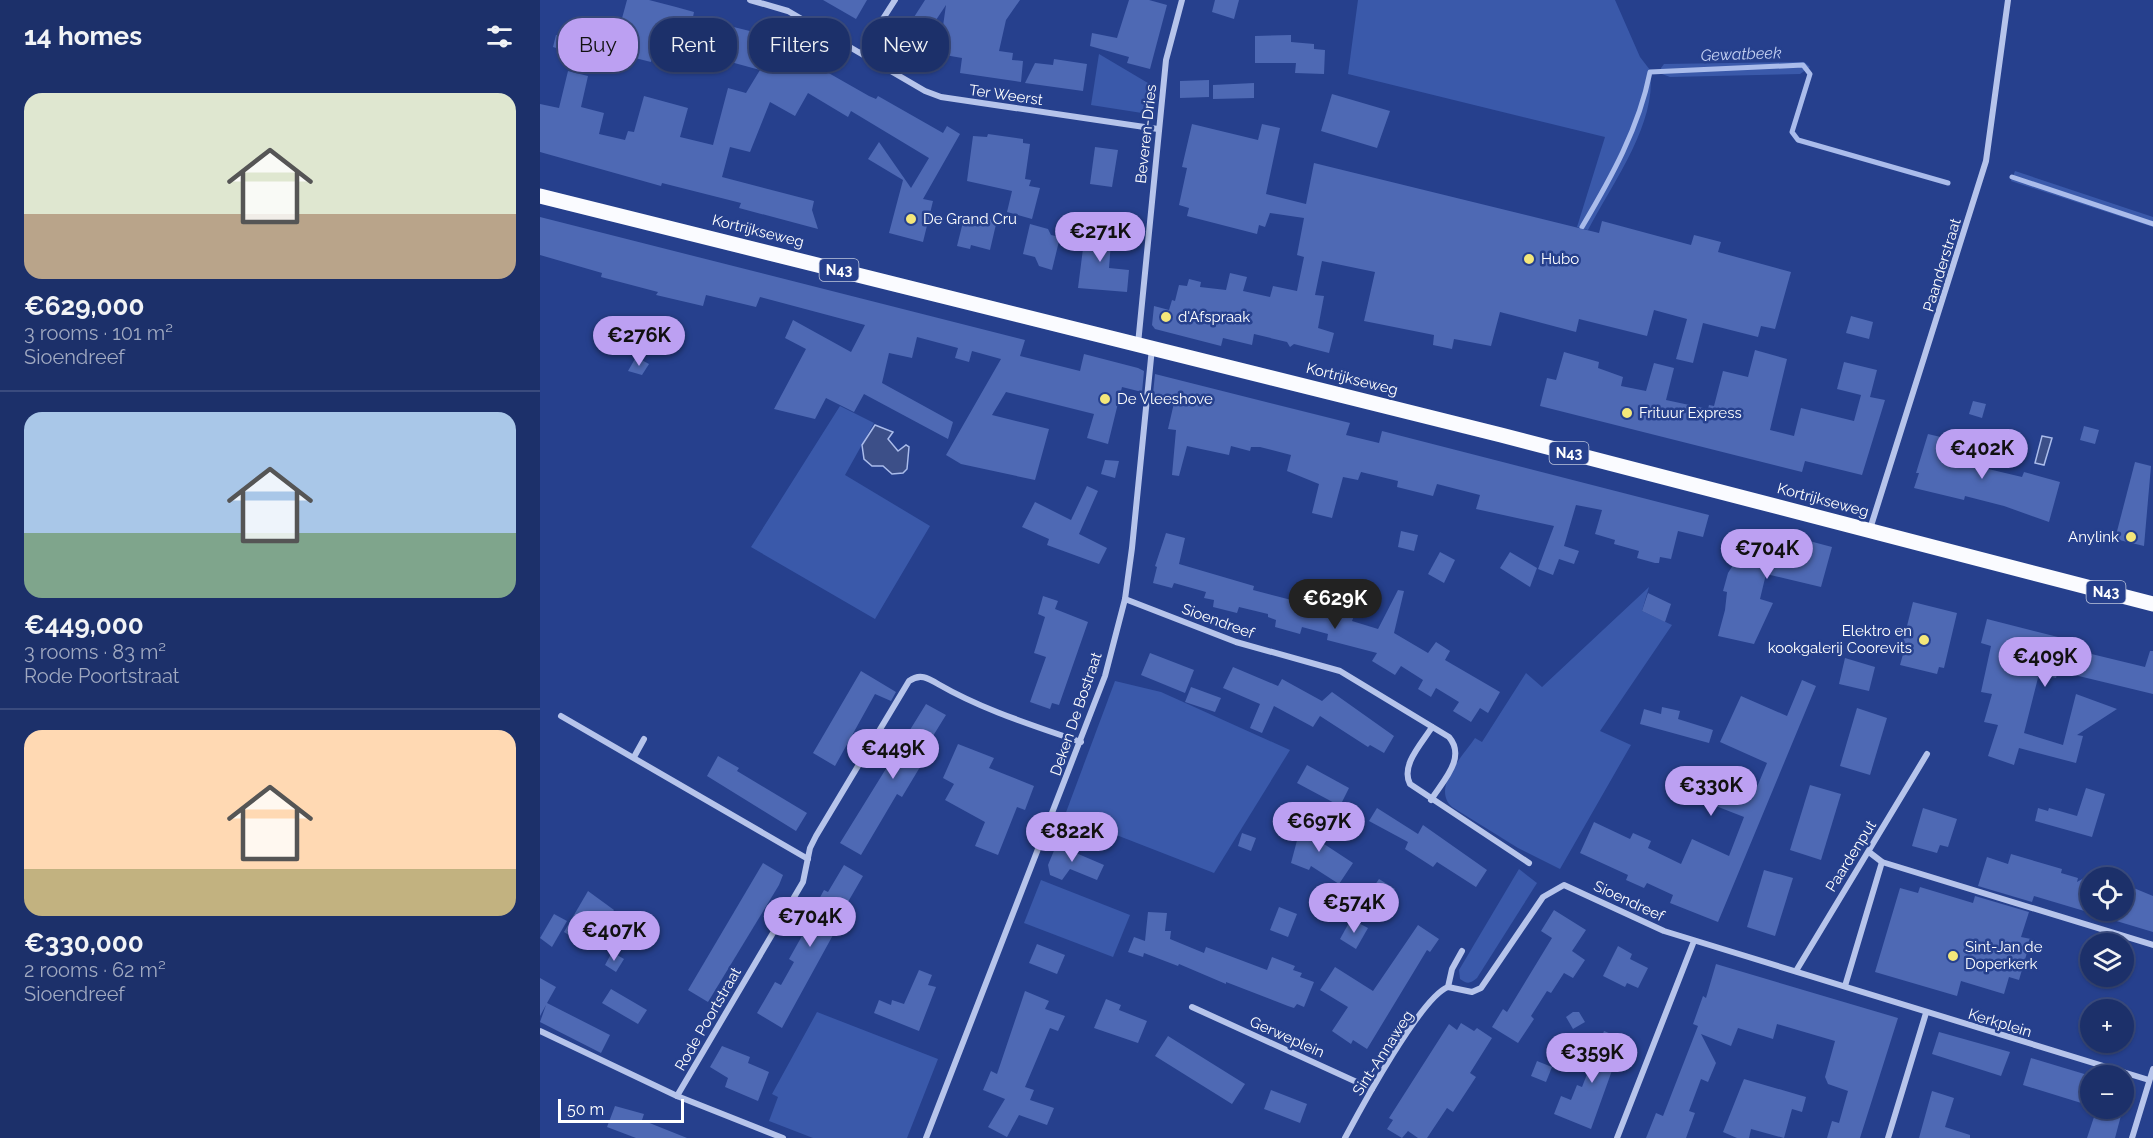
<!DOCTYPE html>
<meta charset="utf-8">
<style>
:root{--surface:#1c306a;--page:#293c72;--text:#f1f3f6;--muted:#a0a9c1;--line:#3a4b7e;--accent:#bca0f2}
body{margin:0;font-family:Raleway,sans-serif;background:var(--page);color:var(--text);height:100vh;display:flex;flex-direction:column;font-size:22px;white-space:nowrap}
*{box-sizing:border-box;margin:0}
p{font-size:20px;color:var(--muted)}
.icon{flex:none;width:33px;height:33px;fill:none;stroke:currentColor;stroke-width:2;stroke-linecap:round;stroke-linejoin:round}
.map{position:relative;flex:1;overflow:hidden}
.side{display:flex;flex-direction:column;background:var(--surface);width:540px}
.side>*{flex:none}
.top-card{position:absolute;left:18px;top:18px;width:570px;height:54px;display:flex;gap:12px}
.fabs{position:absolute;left:1540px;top:867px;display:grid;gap:12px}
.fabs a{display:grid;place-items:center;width:54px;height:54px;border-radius:50%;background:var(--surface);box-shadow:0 2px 4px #0004,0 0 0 2px var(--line);font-size:30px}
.scale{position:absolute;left:18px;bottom:15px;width:126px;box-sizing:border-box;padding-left:6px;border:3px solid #fff;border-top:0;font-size:16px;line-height:21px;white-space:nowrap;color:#fff;-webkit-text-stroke:4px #26408d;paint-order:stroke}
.price{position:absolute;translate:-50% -51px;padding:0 14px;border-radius:21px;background:var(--accent);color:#111;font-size:20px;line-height:39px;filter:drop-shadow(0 2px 3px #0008)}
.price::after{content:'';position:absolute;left:50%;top:36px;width:18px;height:14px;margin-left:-9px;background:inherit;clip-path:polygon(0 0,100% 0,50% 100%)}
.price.current{background:#222;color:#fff}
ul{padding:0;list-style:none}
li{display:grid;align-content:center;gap:12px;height:318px;padding:0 24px}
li+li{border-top:2px solid var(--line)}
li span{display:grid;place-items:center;height:186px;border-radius:18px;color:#555}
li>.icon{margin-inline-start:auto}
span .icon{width:108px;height:108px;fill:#fffc;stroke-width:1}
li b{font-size:26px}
h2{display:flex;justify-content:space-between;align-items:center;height:72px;padding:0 24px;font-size:26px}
.tag{padding:0 21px;border-radius:24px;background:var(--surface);box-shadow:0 2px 4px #0004,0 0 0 2px var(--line);font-size:21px;line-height:54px}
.tag.current{background:var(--accent);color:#111}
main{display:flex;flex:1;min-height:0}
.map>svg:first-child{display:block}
.green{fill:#3a59aa}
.water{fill:#3c4f88;stroke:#aabceb;stroke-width:1.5}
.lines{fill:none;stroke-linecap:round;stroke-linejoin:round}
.stream{stroke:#aabceb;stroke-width:5}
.building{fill:#4e69b4}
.street{stroke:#b6c4eb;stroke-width:6}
.primary{stroke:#fafbff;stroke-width:15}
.poi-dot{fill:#f4e77a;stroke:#26408d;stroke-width:2}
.labels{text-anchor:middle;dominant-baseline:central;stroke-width:5;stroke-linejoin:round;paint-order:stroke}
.shield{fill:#26408d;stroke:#bec6dd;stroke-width:1.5}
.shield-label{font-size:14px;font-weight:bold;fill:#fff}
.street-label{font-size:15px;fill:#fff;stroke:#26408d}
.poi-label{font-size:15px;fill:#fff;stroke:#26408d;text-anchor:start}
.water-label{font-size:16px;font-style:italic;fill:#c2cff2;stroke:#26408d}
</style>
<main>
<section class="side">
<h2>14 homes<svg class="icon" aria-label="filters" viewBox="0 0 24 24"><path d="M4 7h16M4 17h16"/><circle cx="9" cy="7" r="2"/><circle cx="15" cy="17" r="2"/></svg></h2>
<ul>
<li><span style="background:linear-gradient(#dfe7d0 65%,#b9a48a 0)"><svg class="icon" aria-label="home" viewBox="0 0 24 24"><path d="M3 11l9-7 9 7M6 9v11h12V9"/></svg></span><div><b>€629,000</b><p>3 rooms · 101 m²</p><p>Sioendreef</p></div></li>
<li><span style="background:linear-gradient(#a9c7e8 65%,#7fa58c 0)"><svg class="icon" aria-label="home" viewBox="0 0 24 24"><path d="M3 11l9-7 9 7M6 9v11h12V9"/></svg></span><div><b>€449,000</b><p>3 rooms · 83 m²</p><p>Rode Poortstraat</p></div></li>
<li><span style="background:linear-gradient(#ffd9b3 75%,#c2b280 0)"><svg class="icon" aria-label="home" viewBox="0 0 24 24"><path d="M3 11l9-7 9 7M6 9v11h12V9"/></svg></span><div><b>€330,000</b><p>2 rooms · 62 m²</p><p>Sioendreef</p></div></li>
</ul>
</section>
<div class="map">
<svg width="1613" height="1138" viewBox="0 0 1613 1138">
<rect width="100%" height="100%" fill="#26408d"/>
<g class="green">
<path d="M818,0H1075L1100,57L1110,70C1118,123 1071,185 1048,230L1037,227L1065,137L808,74Z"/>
<path d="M559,54L613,86L610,104L602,113L551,105Z"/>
<path d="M1264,62L1270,67L1260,74L1130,77L1122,74L1121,68L1124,64Z"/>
<path d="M1475,171L1613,217V227L1471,181Z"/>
<path d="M300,406L334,423L305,475L390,526L335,619L211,547Z"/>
<path d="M1109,587L1102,611L1132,625L1060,731L1091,745L1020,869L978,848L912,807C891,788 923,756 935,738L942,742L986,673L1002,687Z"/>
<path d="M575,681L621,692L750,750L674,873L525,815Z"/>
<path d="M979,869L997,883L937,978C930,984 927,984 920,979L919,970Z"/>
<path d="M501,880L590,915L573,957L484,923Z"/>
<path d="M277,1012L398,1059L367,1138H273L229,1121L238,1097L232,1094Z"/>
</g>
<g class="water">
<path d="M335,425L353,432L348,439L358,451L366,445L369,447L367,469L363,473L352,474L343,466H332L324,459L322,445Z"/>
<path d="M1502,436L1512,438L1504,465L1495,463Z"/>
</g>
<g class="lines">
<g class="stream">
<path d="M1472,177L1613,224"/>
<path d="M1042,227C1071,178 1099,128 1110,72L1263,65L1270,74L1252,132L1258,140L1408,183"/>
</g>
</g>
<g class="building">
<path d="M87,0H109L136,7L154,12L153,17L226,35L225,40L232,41L231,45L255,59L257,55L329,96L336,99L338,96L403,133L407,126L420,134L383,199L393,201L383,242L349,233L363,180L328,159L339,142L371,188L389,158L311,111L308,117L268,93L255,116L230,102L210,152L190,147L182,177L274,201L272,210L278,229L199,208L201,203L122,183L121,186L0,152V104L19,108L28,71L48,76L41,107L64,113L59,134L85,140L88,131L94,132L104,96L148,108L140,137L173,145L188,88L206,93L220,70L165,55L166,49L145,43L146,39L118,31L111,62L79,54L84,23L81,22Z"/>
<path d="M283,0H327L316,19Z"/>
<path d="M385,0H480L466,20L459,51L473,53L472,60L483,61L481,82L420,73L422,58L399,54L406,5L374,53L358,42Z"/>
<path d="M589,0H609L627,5L610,69L587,63L589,57L550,46L552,33L577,38Z"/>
<path d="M675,0H699L694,19L672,12Z"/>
<path d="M16,35L36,40L33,53L13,47Z"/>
<path d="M751,35V42L774,44V49L785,50L784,74L755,73L756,63H715V36Z"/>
<path d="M514,59L547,64L543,91L485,83L495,63L513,65Z"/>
<path d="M669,80V97L640,98V81Z"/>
<path d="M714,83V98L673,99V85Z"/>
<path d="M792,94L850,111L837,148L781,131Z"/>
<path d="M652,124L718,140L722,124L740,128L726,194L766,204L774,163L1059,233L1062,221L1151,245L1154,235L1181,242L1178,252L1251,272L1235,329L1221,326L1218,337L1163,323L1153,363L1136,359L1147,319L1114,310L1107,336L1039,319L1036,332L960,312L951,346L914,339L912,349L893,345L894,335L824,321L835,272L782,261L775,295L784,296L778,328L794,333L789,353L754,344L750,347L747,342L714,334L712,345L683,338L681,346L615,329L612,325L614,306L629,310L632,300L635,301L639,285L647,286L649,279L661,282L660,287L686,290L690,273L707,277L703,291L730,297L733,286L757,291L764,257L757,255L764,218L730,213L725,227L719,225L717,234L647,216L649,208L639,205L647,168L642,167Z"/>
<path d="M448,134L483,139V143L490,144L485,179L491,180L489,186L500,188L492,219L467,212L472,191L427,181L433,136L447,137Z"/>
<path d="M555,147L578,150L572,187L550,184Z"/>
<path d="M0,217L485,340L480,356L540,371L544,354L598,368L604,371L602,392L582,387L568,444L547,438L554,414L466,392L452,415L509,429L495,480L421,464L406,455L461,359L432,351L429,362L415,358L418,348L377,337L372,358L349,353L342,383L413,422L408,439L324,394L314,412L286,398L275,419L234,409L266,349L245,338L253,320L311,352L325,325L220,297L216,307L166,295L163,306L116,295L118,292L61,277L62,273L0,255Z"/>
<path d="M436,217L457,220L450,250L431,245L430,249L417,246L424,218L435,221Z"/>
<path d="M490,224L508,229L511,235L520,237L512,270L499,266L495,257L483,254Z"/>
<path d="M546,225L572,229L569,268L589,270L587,292L538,288Z"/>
<path d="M1311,316L1333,322L1329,339L1306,333Z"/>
<path d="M1215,350L1247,359L1230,430L1254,436L1261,408L1314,421L1321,395L1297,389L1304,362L1337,370L1330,397L1345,400L1322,475L1265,461L1262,472L1000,406L1007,378L1016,380L1024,352L1059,362L1058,368L1083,377L1081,386L1106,391L1114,363L1134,368L1126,400L1168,409L1169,405L1174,406L1183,371L1208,377Z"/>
<path d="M96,357L109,364L102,375L88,371Z"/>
<path d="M615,374L810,423L806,435L839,443L842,431L1169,515L1163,537L1138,531L1131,559L1120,557L1119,563H1115L1097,558L1099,551L1074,544L1075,540L1055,534L1062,510L1036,505L1024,546L1039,551L1034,564L1019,559L1013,575L998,569L1014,526L936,509L940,495L897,484L893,496L857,487L858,481L821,472L818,480L803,477L792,518L772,513L779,484L747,471L751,455L720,447H711L710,451L691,446L689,455L647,446L639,476L632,475L636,430L628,429L634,403L613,394Z"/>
<path d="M1433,401L1446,404L1442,418L1429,414Z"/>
<path d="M1544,426L1559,430L1555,444L1540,440Z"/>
<path d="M1388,434L1413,440L1412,444L1444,452L1440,467L1482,477L1484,472L1520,482L1509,522L1464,506L1425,496L1424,500L1374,488L1379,473H1376Z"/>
<path d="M565,460L579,461L575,478L561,474Z"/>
<path d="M1595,462L1611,466L1604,546L1575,539Z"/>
<path d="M547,486L558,491L539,534L567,548L559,564L507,545L509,539L482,527L495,502L531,520Z"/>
<path d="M1224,529L1292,547L1281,587L1226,574L1220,599L1233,603L1214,644L1178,636L1185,610L1187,592L1183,591L1188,573L1195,562L1198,549L1219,555Z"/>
<path d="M861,531L878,535L874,551L858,547Z"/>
<path d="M626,533L645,538L639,564L714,586L713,590L814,616L812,621L838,629L858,590L864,591L854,633L888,653L896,642L910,651L905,660L960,692L948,713L940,708L931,722L913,711L919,702L896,688L891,697L878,689L883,680L861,666L855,675L832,661L837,653L787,640L788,634L762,627L760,634L735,627L736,620L728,617V614L699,607L697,613L673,607L674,600L664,598L666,592L634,583L632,588L613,583L617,567L615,566Z"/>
<path d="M900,552L915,560L904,583L888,574Z"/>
<path d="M970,552L997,568L990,587L960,568Z"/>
<path d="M1108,593L1131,604L1125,622L1102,611Z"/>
<path d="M503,596L518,601L515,609L548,622L519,705L512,703L510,709L490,702L506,657L494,653L505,617L498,614Z"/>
<path d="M1373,602L1417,613L1404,668L1399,667L1397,674L1360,665L1365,647L1362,646Z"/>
<path d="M1447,619L1522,638L1521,642L1536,645L1535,650L1605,667L1610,651H1613V694L1518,671L1516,678L1499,674L1484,733L1523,745L1536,694L1577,709L1537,735L1543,736L1536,763L1479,748L1474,765L1448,756L1458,725L1444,722L1452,694L1441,692L1451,646L1441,643Z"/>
<path d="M610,653L654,670L645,693L601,675Z"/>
<path d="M1305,658L1335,667L1329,691L1299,684Z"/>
<path d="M693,667L738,686L742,679L782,701L792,692L854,736L844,753L830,745L828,747L780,716L773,727L734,706L722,733L710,728L720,704L683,688Z"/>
<path d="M321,671L356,692L351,701L335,694L295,766L273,753Z"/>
<path d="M1262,680L1276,686L1178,922L1130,903L1133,895L1107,883L1104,888L1086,880L1088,875L1040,853L1054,822L1090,839L1093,833L1111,841L1108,848L1141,864L1152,839L1189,856L1204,817L1163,801L1171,782L1212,799L1227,763L1180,742L1201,696L1247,716Z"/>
<path d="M651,687L681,698L675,712L645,702Z"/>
<path d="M386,704L406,715L375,765L380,767L362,797L357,794L321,855L300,843Z"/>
<path d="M1122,707L1140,711L1138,719L1173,730L1169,743L1100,724L1104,709L1121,714Z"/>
<path d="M1317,708L1347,718L1330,775L1300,766Z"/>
<path d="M418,744L454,758L449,768L494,786L485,810L477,807L458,855L435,846L445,822L405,800L414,784L403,778Z"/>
<path d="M178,756L199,768L197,771L267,813L256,831L167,776Z"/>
<path d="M767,765L809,788L800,806L757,783Z"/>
<path d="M1270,785L1301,794L1281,860L1250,850Z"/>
<path d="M1546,788L1565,794L1552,837L1495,821L1498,808L1508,811L1509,808L1537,816Z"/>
<path d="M837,808L878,834L883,825L947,870L936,887L897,862L893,867L865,849L868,842L829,821Z"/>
<path d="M1383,808L1417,819L1408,847L1400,845L1397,853L1372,846Z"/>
<path d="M763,818L786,825L781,842L813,863L799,884L771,866L769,870L751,863Z"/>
<path d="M702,833L716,838L711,851L698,846Z"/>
<path d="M518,841L538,849L536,853L564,865L557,880L530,869L522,880L510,875L508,865Z"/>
<path d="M1471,854L1522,869L1521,873L1538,878L1537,882L1551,874V913L1494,896L1492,902L1438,886L1447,857L1468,864Z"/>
<path d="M223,863L243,875L239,885L168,1002L148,990Z"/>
<path d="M304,865L323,876L290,933L293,935L242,1028L217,1013L235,982L241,985L254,962L249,959L267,927L265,925L284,890L288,892Z"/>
<path d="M1224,870L1253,878L1235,936L1207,927Z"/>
<path d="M839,879L855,889L845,902L830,892Z"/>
<path d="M1584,884L1613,896V932L1553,914L1554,910H1584Z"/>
<path d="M1380,887L1433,903L1435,896L1489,912L1481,937L1491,939L1479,980L1469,977L1464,994L1421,981L1417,996L1335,972L1360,888L1378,893Z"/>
<path d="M48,891L74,910L49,947L24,932Z"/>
<path d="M739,907L757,914L748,937L730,930Z"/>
<path d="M1014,910L1046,930L1032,951L1045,960L1033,978L1024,973L1011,993L1007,991L991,1016L994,1019L978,1043L952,1027L963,1009L967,1012L1012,938L1001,931Z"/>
<path d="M608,912L627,913L625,931H631L630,939L664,953L666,947L727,970L732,957L755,966L753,970L762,973L760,977L774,982L764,1007L757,1004L754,1008L748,1006L686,982V984L639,964L638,966L604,953L603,957L588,952L594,937L605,941Z"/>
<path d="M14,914L27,921L12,947L0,938Z"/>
<path d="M811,919L828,928L816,949L800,939Z"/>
<path d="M878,925L899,939L890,952L887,950L827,1049L813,1040L811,1044L792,1031L808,1007L780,990L795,967L833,991Z"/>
<path d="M497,944L525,955L517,974L489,963Z"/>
<path d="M1078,946L1092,954L1090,959L1108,968L1098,988L1087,983L1085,987L1063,976Z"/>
<path d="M72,952L84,959L76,972L65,965Z"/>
<path d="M1176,964L1358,1018L1320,1138H1287L1292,1121L1299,1123L1308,1091L1288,1084L1285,1077L1295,1041L1237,1024L1233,1039L1198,1028L1191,1046L1161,1034L1176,1063L1168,1082L1161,1079L1149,1111L1155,1113L1146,1138H1106L1116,1113L1123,1116L1158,1026L1153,1024L1163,996L1166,998Z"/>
<path d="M379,970L392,975L388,985L396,987L379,1031L334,1013L339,1000L351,1005L352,1000L364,1004Z"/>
<path d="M0,978L16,987L7,1003L70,1035L61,1053L0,1022L6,1005L0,1016Z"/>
<path d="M71,989L107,1010L98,1024L62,1003Z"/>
<path d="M485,991L509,1001L505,1009L525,1016L518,1031L510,1028L485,1087L494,1090L490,1100L514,1108L507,1125L479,1115L467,1137L448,1127L465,1099L443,1090L451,1071L457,1074Z"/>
<path d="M566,999L581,1005L579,1010L607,1021L598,1043L554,1028Z"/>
<path d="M1033,1012H1039L1045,1022L1033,1029L1026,1017Z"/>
<path d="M921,1023L934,1031L937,1028L952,1038L930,1073L936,1077L913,1112L907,1108L887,1138H878L868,1131L862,1138L847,1129L853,1120L849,1118L909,1024L917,1030Z"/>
<path d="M1064,1031L1086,1040L1081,1052L1079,1051L1051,1129L1014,1114L1021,1096L1031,1100L1037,1085L1042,1087Z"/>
<path d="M1399,1032L1470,1052L1461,1076L1392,1054Z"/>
<path d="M628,1036L705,1084L692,1104L615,1056Z"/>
<path d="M182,1046L210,1057L208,1063L229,1072L218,1101L185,1087L188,1078L170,1067Z"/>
<path d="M1491,1058L1551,1076V1106L1483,1085Z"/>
<path d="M997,1061L1012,1067L1006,1082L991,1076Z"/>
<path d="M1204,1079L1266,1097L1262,1112L1252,1109L1244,1138L1211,1129L1209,1138H1197L1183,1132Z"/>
<path d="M731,1090L767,1104L760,1123L724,1109Z"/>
<path d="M1392,1091L1414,1098L1405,1127L1430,1135V1138H1379Z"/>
<path d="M75,1106L104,1114L102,1120L147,1138H96L67,1127Z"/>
<path d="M1557,1108H1583L1575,1138H1547Z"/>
</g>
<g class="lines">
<g class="street">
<path d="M210,0L248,11L385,91L401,97L618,129"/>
<path d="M321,53L355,0"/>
<path d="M598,344L626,60L642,0"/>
<path d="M1330,529L1446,161L1468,0"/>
<path d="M585,599L696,642L800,671L909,737C927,758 902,782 891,800"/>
<path d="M21,716L268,859"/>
<path d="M892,727C883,742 860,765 870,784L989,863"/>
<path d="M94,757L104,739"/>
<path d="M1329,852L1342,862L1613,945"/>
<path d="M1256,971L1387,754"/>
<path d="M1305,986L1342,862"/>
<path d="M908,987L912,969L922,951"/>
<path d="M652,1007L832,1089"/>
<path d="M0,1031L137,1096L243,1138"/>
<path d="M137,1096L263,882L270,848L276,836L369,681C380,673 388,678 398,684C443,710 492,725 541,742"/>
<path d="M386,1138L565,676L585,599L592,548L612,348"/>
<path d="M805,1138C821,1108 881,997 908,987L932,992L941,988L1003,897L1024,885L1124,931L1609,1080"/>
<path d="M1077,1138L1154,941"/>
<path d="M1348,1138L1386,1013"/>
<path d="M1592,1138L1613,1069"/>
</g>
<path class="primary" d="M0,196L961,435L1613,604"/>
</g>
<g class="poi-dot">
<circle cx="371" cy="219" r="6"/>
<circle cx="989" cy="259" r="6"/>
<circle cx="626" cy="317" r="6"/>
<circle cx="565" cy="399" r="6"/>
<circle cx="1087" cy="413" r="6"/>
<circle cx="1591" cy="537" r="6"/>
<circle cx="1384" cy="640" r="6"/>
<circle cx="1413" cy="956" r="6"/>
</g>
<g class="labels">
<g class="shield">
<rect x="279.5" y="259" width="39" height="22" rx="4.5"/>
<rect x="1009.5" y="442" width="39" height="22" rx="4.5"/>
<rect x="1546.5" y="581" width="39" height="22" rx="4.5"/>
</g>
<g class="shield-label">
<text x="299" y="270">N43</text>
<text x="1029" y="453">N43</text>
<text x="1566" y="592">N43</text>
</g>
<g class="street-label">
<text transform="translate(466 95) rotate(8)">Ter Weerst</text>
<text transform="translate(606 134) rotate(-84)">Beveren-Dries</text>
<text transform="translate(218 231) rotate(14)">Kortrijkseweg</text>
<text transform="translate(1402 265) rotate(-73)">Paanderstraat</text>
<text transform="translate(812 379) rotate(14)">Kortrijkseweg</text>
<text transform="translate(1283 500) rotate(15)">Kortrijkseweg</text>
<text transform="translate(678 621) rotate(20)">Sioendreef</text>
<text transform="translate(536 714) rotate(-71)">Deken De Bostraat</text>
<text transform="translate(1311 856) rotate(-58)">Paardenput</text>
<text transform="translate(1089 901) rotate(25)">Sioendreef</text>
<text transform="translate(168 1019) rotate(-60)">Rode Poortstraat</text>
<text transform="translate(1460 1023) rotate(17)">Kerkplein</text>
<text transform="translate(747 1037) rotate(24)">Gerweplein</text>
<text transform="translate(843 1053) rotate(-57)">Sint-Annaweg</text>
</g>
<g class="poi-label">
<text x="383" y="219">De Grand Cru</text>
<text x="1001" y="259">Hubo</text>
<text x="638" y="317">d'Afspraak</text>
<text x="577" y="399">De Vleeshove</text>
<text x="1099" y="413">Frituur Express</text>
<text x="1579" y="537" text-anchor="end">Anylink</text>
<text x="1372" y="631" text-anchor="end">Elektro en<tspan x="1372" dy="17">kookgalerij Coorevits</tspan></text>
<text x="1425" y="947">Sint-Jan de<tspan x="1425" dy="17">Doperkerk</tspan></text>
</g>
<g class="water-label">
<text transform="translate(1201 54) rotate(-2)">Gewatbeek</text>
</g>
</g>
</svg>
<div class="fabs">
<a><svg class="icon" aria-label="locate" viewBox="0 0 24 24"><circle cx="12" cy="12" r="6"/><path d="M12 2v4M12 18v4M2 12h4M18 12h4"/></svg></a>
<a><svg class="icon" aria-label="layers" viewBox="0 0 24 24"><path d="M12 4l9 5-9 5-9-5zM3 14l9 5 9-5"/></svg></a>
<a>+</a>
<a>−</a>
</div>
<div class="scale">50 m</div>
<b class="price" style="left:560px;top:263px">€271K</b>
<b class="price" style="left:99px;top:367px">€276K</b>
<b class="price" style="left:1442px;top:480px">€402K</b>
<b class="price" style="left:1227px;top:580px">€704K</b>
<b class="price current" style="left:795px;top:630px">€629K</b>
<b class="price" style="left:1505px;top:688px">€409K</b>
<b class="price" style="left:353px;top:780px">€449K</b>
<b class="price" style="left:1171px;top:817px">€330K</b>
<b class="price" style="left:779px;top:853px">€697K</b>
<b class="price" style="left:532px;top:863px">€822K</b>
<b class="price" style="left:814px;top:934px">€574K</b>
<b class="price" style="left:270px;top:948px">€704K</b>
<b class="price" style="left:74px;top:962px">€407K</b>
<b class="price" style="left:1052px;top:1084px">€359K</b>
<div class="top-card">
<a class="tag current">Buy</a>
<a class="tag">Rent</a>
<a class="tag">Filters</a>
<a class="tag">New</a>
</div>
</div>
</main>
